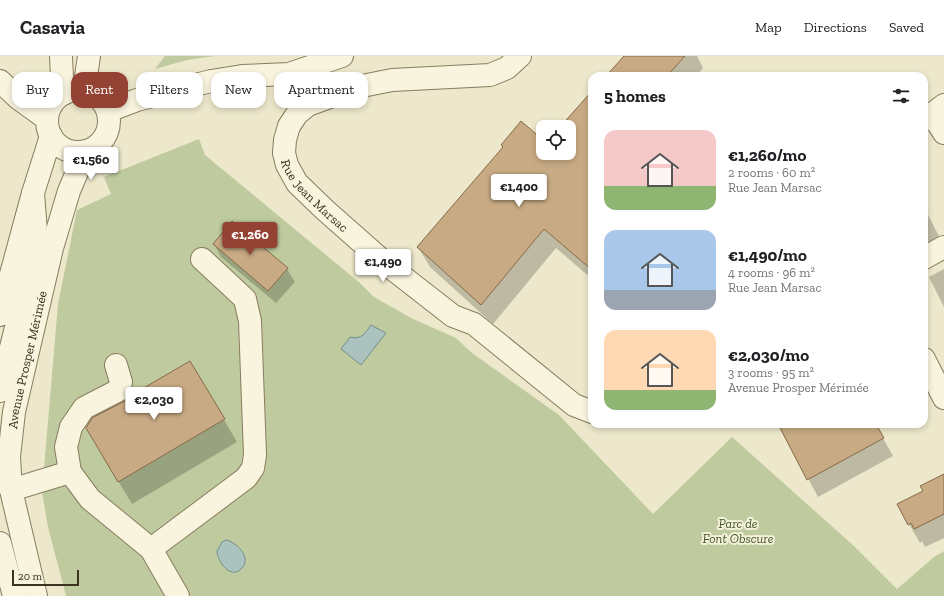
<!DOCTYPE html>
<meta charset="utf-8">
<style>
:root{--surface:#fff;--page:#f6f6f6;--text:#202124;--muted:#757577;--line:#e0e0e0;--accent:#944233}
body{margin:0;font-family:"Zilla Slab",serif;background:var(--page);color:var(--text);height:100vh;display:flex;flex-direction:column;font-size:15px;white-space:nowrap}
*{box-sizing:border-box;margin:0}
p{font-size:13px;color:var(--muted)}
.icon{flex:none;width:22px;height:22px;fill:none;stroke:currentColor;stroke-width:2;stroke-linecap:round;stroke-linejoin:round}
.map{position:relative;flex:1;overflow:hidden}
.panel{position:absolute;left:588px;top:16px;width:340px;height:356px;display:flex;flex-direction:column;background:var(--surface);border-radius:12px;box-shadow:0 2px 6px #0003}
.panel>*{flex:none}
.hud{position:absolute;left:12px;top:16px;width:380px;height:36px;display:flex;gap:8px}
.buttons{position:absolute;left:536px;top:64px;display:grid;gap:8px}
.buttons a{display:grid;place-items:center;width:40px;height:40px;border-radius:8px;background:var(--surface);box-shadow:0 2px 6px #0003;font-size:20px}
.scale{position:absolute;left:12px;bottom:10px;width:67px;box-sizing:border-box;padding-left:4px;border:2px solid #3b3222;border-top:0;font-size:11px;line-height:14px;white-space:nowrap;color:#3b3222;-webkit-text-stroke:3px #f4f1da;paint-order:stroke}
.price{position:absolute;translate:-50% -34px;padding:0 9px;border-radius:4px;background:#fff;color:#222;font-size:13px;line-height:26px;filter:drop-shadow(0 1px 2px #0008)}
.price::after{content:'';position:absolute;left:50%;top:24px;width:12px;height:9px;margin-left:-6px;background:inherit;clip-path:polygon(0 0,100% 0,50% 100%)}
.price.active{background:var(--accent);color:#fff}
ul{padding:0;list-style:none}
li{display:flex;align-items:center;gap:12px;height:100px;padding:0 16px}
li span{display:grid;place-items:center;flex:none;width:112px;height:80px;border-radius:12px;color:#555}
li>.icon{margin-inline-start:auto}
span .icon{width:48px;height:48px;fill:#fffc;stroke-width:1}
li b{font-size:17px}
h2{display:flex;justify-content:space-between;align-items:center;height:48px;padding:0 16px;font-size:17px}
.chip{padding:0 14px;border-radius:12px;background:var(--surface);box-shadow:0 2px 6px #0003;font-size:14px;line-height:36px}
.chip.active{background:var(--accent);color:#fff}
header{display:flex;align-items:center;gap:24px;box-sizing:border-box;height:56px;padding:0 20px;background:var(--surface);border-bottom:1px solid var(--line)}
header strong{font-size:19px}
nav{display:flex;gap:22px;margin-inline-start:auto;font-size:14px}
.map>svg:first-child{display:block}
.green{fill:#bfcb9f}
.water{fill:#abc2bf;stroke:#72908d}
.shadow{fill:#0003}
.building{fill:#c8ab84;stroke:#876a47}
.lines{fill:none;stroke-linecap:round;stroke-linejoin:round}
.minor-casing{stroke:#897c60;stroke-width:24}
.minor{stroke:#f8f4de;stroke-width:22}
.labels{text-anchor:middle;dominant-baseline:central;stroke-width:4;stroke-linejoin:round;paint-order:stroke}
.street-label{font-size:13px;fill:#3b3222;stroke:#f4f1da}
.park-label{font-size:13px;font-style:italic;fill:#44562a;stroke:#f4f1da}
</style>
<header>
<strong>Casavia</strong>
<nav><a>Map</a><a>Directions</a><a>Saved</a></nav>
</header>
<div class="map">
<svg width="944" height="540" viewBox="0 0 944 540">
<rect width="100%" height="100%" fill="#ede8cb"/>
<g class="green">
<path d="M165,0H215L187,4L155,13Z"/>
<path d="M199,83L205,99L360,227L374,241L411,262L456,282L472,297L559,359L653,458L732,381L854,490L897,533L934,501L944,495V540H66L48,471L42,436L58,248L77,154L111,138L104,121Z"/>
</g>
<g class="water">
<path d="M371,269L386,277L361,309L341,293L350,281C362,284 365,277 371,269Z"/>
<path d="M226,484C236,486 252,501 242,512C231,525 217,505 217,495L222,486Z"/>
</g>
<g class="shadow">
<path d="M627,0H697L703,12L696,20H607Z"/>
<path d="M592,37V223L556,192L493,268L430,211L418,191L543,85V97H569V71H561Z"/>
<path d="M924,151L942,186L924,196Z"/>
<path d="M214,188L287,213L295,226L276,247L221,201Z"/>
<path d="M944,213V251L929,221Z"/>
<path d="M190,306L237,386L132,448L100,395L125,346Z"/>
<path d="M779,368H875L893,400L818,441Z"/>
<path d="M944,419V482L925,491L922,485L920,487L909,468L924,435Z"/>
</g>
<g class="building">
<path d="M624,0H685L667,20H606Z"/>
<path d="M592,35V214L544,173L481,249L417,191L503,91L501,89L521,65L543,84V97H569V71H560Z"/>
<path d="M232,165L288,212L268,235L213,188Z"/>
<path d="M190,305L225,363L118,426L86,372L92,362L125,345L130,340Z"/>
<path d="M778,368H876L884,382L807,424Z"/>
<path d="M944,418V458L914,473L911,467L908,469L897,448L923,435L920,430Z"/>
</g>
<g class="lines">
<defs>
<g id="minor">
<path d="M61,0L62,22L65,37"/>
<path id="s1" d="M520,0L507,12L490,19L392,24L357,31L308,49L297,58L289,70L285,84L284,97L287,109L297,127L325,154L385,207L453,260L474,268L574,349L592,356"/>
<path d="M0,25L18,42L47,63"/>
<path d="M84,34L89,0"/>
<circle cx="78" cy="65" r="31"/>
<path d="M108,55L137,44L211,25L242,20L289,18L342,0"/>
<path d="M932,58L944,77"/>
<path d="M924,64L944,49"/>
<path d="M924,202L944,191"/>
<path d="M0,259L33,137L51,80"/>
<path d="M924,303L944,342"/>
<path d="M116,309L121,326L119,334L84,352L71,371L66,391L70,416L90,443L151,493L178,540"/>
<path d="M0,335L37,188L33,137"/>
<path d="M11,434L70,416"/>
<path d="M0,487L14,540"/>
<path d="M151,493L246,422L253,412L255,399L250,265L245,243L202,203"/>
<path id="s2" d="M36,540L11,434L9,401L14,356L52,192L69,135L86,95"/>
</g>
</defs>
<use href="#minor" class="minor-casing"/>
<use href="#minor" class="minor"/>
</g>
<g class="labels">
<g class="street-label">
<text stroke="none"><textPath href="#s1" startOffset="332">Rue Jean Marsac</textPath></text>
<text stroke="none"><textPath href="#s2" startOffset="241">Avenue Prosper Mérimée</textPath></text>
</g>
<g class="park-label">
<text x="738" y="467">Parc de<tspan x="738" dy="15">Font Obscure</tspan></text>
</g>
</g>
</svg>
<div class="buttons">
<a><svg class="icon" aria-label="locate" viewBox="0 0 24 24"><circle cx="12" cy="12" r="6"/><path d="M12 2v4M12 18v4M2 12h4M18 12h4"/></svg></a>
</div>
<div class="scale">20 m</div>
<b class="price" style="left:91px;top:125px">€1,560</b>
<b class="price" style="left:519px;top:152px">€1,400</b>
<b class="price active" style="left:250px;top:200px">€1,260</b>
<b class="price" style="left:383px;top:227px">€1,490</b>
<b class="price" style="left:154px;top:365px">€2,030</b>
<div class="hud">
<a class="chip">Buy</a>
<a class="chip active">Rent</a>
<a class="chip">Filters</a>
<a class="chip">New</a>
<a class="chip">Apartment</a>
</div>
<section class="panel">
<h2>5 homes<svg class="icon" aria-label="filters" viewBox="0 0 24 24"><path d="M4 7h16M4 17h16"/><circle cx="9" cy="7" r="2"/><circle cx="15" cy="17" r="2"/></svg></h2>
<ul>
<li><span style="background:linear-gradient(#f6c9c9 70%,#8fb573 0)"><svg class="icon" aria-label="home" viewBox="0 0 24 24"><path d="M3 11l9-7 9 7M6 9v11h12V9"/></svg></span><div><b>€1,260/mo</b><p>2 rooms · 60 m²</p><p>Rue Jean Marsac</p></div></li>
<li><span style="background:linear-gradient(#a9c7e8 75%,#9aa5b1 0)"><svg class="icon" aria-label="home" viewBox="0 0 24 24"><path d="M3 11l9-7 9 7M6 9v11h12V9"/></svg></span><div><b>€1,490/mo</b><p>4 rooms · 96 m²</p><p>Rue Jean Marsac</p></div></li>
<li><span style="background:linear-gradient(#ffd9b3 75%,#8fb573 0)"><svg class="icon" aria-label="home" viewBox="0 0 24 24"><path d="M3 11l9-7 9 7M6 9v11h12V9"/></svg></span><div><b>€2,030/mo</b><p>3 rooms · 95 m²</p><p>Avenue Prosper Mérimée</p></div></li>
</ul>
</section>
</div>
